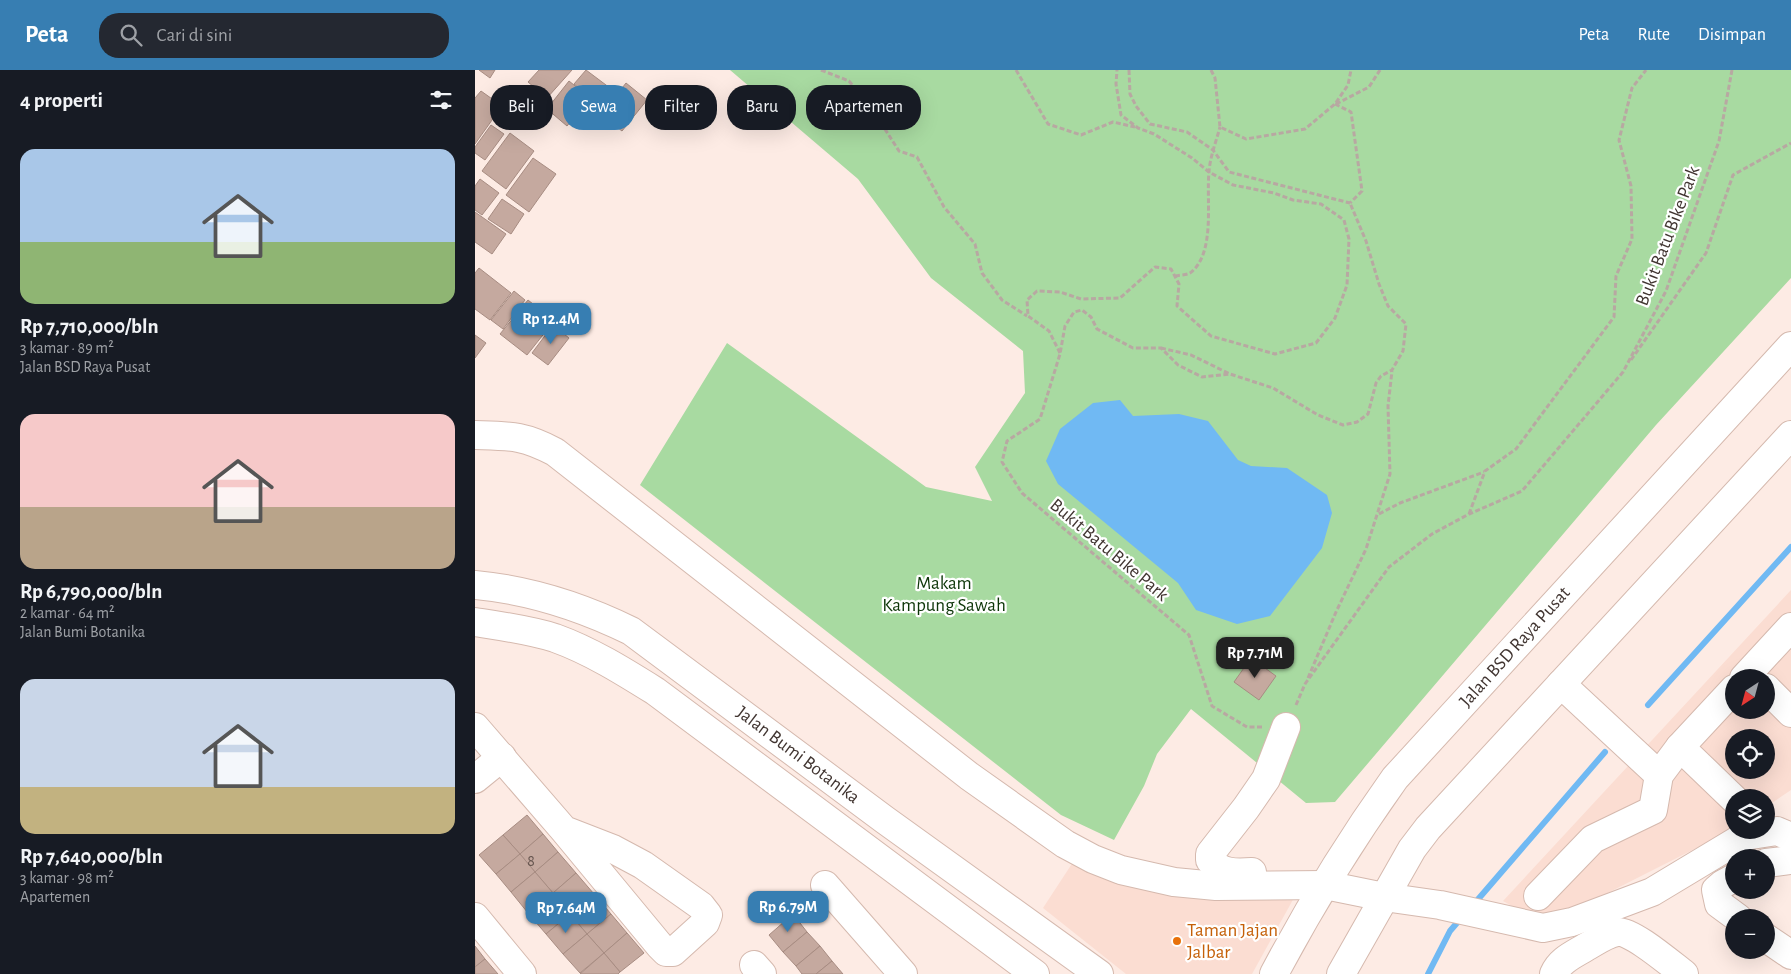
<!DOCTYPE html>
<html lang="id">
<meta charset="utf-8">
<style>
:root{--surface:#171b24;--page:#242831;--text:#f1f3f6;--muted:#9ea1a6;--accent:#377eb2}
body{margin:0;font-family:"Alegreya Sans",sans-serif;background:var(--page);color:var(--text);height:100vh;display:flex;flex-direction:column;font-size:19px;white-space:nowrap}
*{box-sizing:border-box;margin:0}
p{font-size:16px;color:var(--muted)}
.icon{flex:none;width:28px;height:28px;fill:none;stroke:currentColor;stroke-width:2;stroke-linecap:round;stroke-linejoin:round}
.map{position:relative;flex:1;overflow:hidden}
.drawer{display:flex;flex-direction:column;background:var(--surface);width:475px}
.drawer>*{flex:none}
.banner{position:absolute;left:15px;top:15px;width:475px;height:45px;display:flex;gap:10px}
.needle{width:32px;rotate:216deg}
.tools{position:absolute;left:1250px;top:599px;display:grid;gap:10px}
.tools a{display:grid;place-items:center;width:50px;height:50px;border-radius:50%;background:var(--surface);box-shadow:0 5px 20px #0002;font-size:25px}
.price{position:absolute;translate:-50% -42px;padding:0 11px;border-radius:10px;background:var(--accent);color:#fff;font-size:16px;line-height:32px;filter:drop-shadow(0 1px 2px #0008)}
.price::after{content:'';position:absolute;left:50%;top:30px;width:15px;height:11px;margin-left:-8px;background:inherit;clip-path:polygon(0 0,100% 0,50% 100%)}
.price.selected{background:#222;color:#fff}
ul{padding:0;list-style:none}
li{display:grid;align-content:center;gap:10px;height:265px;padding:0 20px}
li span{display:grid;place-items:center;height:155px;border-radius:15px;color:#555}
li>.icon{margin-inline-start:auto}
span .icon{width:90px;height:90px;fill:#fffc;stroke-width:1}
li b{font-size:21px}
h2{display:flex;justify-content:space-between;align-items:center;height:60px;padding:0 20px;font-size:21px}
.pill{padding:0 18px;border-radius:20px;background:var(--surface);box-shadow:0 5px 20px #0002;font-size:18px;line-height:45px}
.pill.selected{background:var(--accent);color:#fff}
header{display:flex;align-items:center;gap:30px;box-sizing:border-box;height:70px;padding:0 25px;background:var(--accent);color:#fff}
header strong{font-size:24px}
nav{display:flex;gap:28px;margin-inline-start:auto;font-size:18px}
.search{width:350px;height:45px;background:var(--page);display:flex;align-items:center;gap:12px;box-sizing:border-box;padding:0 18px;border-radius:20px;color:var(--muted);font-size:19px}
main{display:flex;flex:1;min-height:0}
.map>svg:first-child{display:block}
.built{fill:#fbddd2;fill-rule:evenodd}
.green{fill:#a8daa1}
.water{fill:#70b9f3}
.lines{fill:none;stroke-linecap:round;stroke-linejoin:round}
.stream{stroke:#70b9f3;stroke-width:6}
.building{fill:#c5a99f;stroke:#a78c82}
.minor-casing{stroke:#d5b9ae;stroke-width:30}
.major-casing{stroke:#d5b9ae;stroke-width:30}
.path{stroke:#b8a8a2;stroke-width:3;stroke-dasharray:5 2.5;stroke-linecap:butt}
.minor{stroke:#fff;stroke-width:28}
.major{stroke:#fff;stroke-width:28}
.food-dot{fill:#e8710a;stroke:#fff;stroke-width:2}
.labels{text-anchor:middle;dominant-baseline:central;stroke-width:4.5;stroke-linejoin:round;paint-order:stroke}
.number-label{font-size:16px;fill:#62524c}
.street-label{font-size:19px;fill:#413531;stroke:#fff}
.park-label{font-size:19px;fill:#0d3608;stroke:#fff}
.food-label{font-size:19px;fill:#c56008;stroke:#fff;text-anchor:start}
</style>
<header>
<strong>Peta</strong>
<div class="search"><svg class="icon" aria-label="search" viewBox="0 0 24 24"><circle cx="10" cy="10" r="6"/><path d="M15 15l6 6"/></svg>Cari di sini</div>
<nav><a>Peta</a><a>Rute</a><a>Disimpan</a></nav>
</header>
<main>
<section class="drawer">
<h2>4 properti<svg class="icon" aria-label="filters" viewBox="0 0 24 24"><path d="M4 7h16M4 17h16"/><circle cx="9" cy="7" r="2"/><circle cx="15" cy="17" r="2"/></svg></h2>
<ul>
<li><span style="background:linear-gradient(#a9c7e8 60%,#8fb573 0)"><svg class="icon" aria-label="home" viewBox="0 0 24 24"><path d="M3 11l9-7 9 7M6 9v11h12V9"/></svg></span><div><b>Rp 7,710,000/bln</b><p>3 kamar · 89 m²</p><p>Jalan BSD Raya Pusat</p></div></li>
<li><span style="background:linear-gradient(#f6c9c9 60%,#b9a48a 0)"><svg class="icon" aria-label="home" viewBox="0 0 24 24"><path d="M3 11l9-7 9 7M6 9v11h12V9"/></svg></span><div><b>Rp 6,790,000/bln</b><p>2 kamar · 64 m²</p><p>Jalan Bumi Botanika</p></div></li>
<li><span style="background:linear-gradient(#c9d6e8 70%,#c2b280 0)"><svg class="icon" aria-label="home" viewBox="0 0 24 24"><path d="M3 11l9-7 9 7M6 9v11h12V9"/></svg></span><div><b>Rp 7,640,000/bln</b><p>3 kamar · 98 m²</p><p>Apartemen</p></div></li>
</ul>
</section>
<div class="map">
<svg width="1316" height="904" viewBox="0 0 1316 904">
<rect width="100%" height="100%" fill="#fdebe4"/>
<g class="built">
<path d="M1316,520V720L1291,737V728H1259V759L1095,842L1055,846L1028,831ZM1259,608H1291V640H1259ZM1259,668H1291V700H1259Z"/>
<path d="M602,786L820,826L777,904H651L568,838Z"/>
</g>
<path class="green" d="M255,0H1316V208L1181,355L860,732L831,733L716,639L682,684L669,716L639,770L586,745L165,415L252,273L451,417L517,431L500,397L550,323L548,281L456,208L383,109Z"/>
<path class="water" d="M645,330L658,346L704,344L733,351L763,390L776,396L812,398L852,425L857,443L847,478L795,546L762,554L721,540L703,513L583,414L571,391L585,359L618,333Z"/>
<g class="lines">
<g class="stream">
<path d="M1173,635L1316,477"/>
<path d="M999,834L1130,682"/>
<path d="M953,904L975,861L987,847"/>
</g>
</g>
<g class="building">
<path d="M4,0H20L15,8Z"/>
<path d="M64,0H97L72,28L53,12Z"/>
<path d="M111,0L139,21L127,37L99,14Z"/>
<path d="M94,11L115,28L92,56L72,39Z"/>
<path d="M151,13L172,30L147,61L126,45Z"/>
<path d="M6,21L27,36L0,74V28Z"/>
<path d="M16,55L29,64L10,90L0,83V77Z"/>
<path d="M35,63L59,81L31,119L7,101Z"/>
<path d="M58,88L81,104L54,142L31,125Z"/>
<path d="M5,109L24,123L7,145L0,140V116Z"/>
<path d="M27,129L49,144L36,164L13,149Z"/>
<path d="M0,142L31,164L17,184L0,172Z"/>
<path d="M4,198L36,223L15,250L0,239V203Z"/>
<path d="M39,221L50,230L28,259L16,250Z"/>
<path d="M53,230L79,251L52,285L25,264Z"/>
<path d="M78,255L94,268L73,295L57,283Z"/>
<path d="M0,265L11,273L0,288Z"/>
<path d="M776,588L801,606L784,630L759,612Z"/>
<path d="M52,745L68,764L45,784L28,765Z"/>
<path d="M68,764L83,782L60,802L45,784Z"/>
<path d="M28,765L45,784L21,804L4,785Z"/>
<path d="M83,782L101,803L78,823L60,802Z"/>
<path d="M45,784L60,802L36,822L21,804Z"/>
<path d="M60,802L78,823L53,843L36,822Z"/>
<path d="M101,803L119,824L95,844L78,823Z"/>
<path d="M78,823L95,844L71,864L53,843Z"/>
<path d="M119,824L136,844L112,864L95,844Z"/>
<path d="M95,844L112,864L88,884L71,864Z"/>
<path d="M136,844L152,863L129,883L112,864Z"/>
<path d="M318,844L332,862L308,882L294,865Z"/>
<path d="M332,862L345,876L321,896L308,882Z"/>
<path d="M152,863L169,883L145,902L129,883Z"/>
<path d="M112,864L129,883L105,903L88,884Z"/>
<path d="M0,876L10,889L0,897Z"/>
<path d="M345,876L357,891L341,904H327L321,896Z"/>
<path d="M129,883L145,902L143,904H105Z"/>
<path d="M10,889L23,904H0V897Z"/>
<path d="M357,891L368,904H341Z"/>
</g>
<g class="lines">
<defs>
<g id="minor">
<path d="M0,365C35,366 48,365 80,382L494,706L590,774L618,789L646,800L699,812L741,816L850,815L909,827L965,835L1068,858L1097,852L1177,822L1270,766L1302,761L1316,767"/>
<path d="M1269,608L1316,557"/>
<path d="M1086,614L1184,705"/>
<path d="M1291,618L1316,643"/>
<path d="M0,657L89,760L185,876L191,882H198L230,853L233,845L226,836L168,795L138,779L89,760"/>
<path d="M1205,677L1259,729"/>
<path d="M0,709L27,687"/>
<path d="M1291,793L1316,790"/>
<path d="M777,802C762,803 745,804 735,790V784L771,738L791,709L811,657"/>
<path d="M1259,808L1248,814L1241,820L1244,834L1263,848"/>
<path d="M350,815L428,904"/>
<path d="M1063,826L1118,769L1178,740L1184,705L1205,677L1259,619"/>
<path d="M0,847L47,904"/>
<path d="M1291,868L1316,885"/>
<path d="M279,895L287,904"/>
<path d="M1079,904C1085,890 1098,885 1111,877C1120,872 1131,864 1142,862C1155,859 1197,895 1209,904"/>
</g>
<g id="major">
<path d="M0,515C55,520 107,537 156,561L410,750L624,904"/>
<path d="M0,552C26,556 55,560 80,568C116,581 148,601 180,621L560,904"/>
<path d="M799,904C835,836 875,771 920,708L1316,276"/>
<path d="M866,904L937,779L953,758L1316,365"/>
</g>
</defs>
<use href="#minor" class="minor-casing"/>
<use href="#major" class="major-casing"/>
<g class="path">
<path d="M346,0L374,11L397,39L424,81L442,87L469,137L500,174L507,203L527,230L552,246"/>
<path d="M541,0L573,54L606,65L638,52L660,57"/>
<path d="M654,0L655,24L661,36L675,54L712,62L738,80L754,102L875,133"/>
<path d="M736,0L740,8L745,57L771,69L830,59L860,34L873,15L876,0"/>
<path d="M860,34L876,42L887,121L875,133"/>
<path d="M861,34L894,17L905,0"/>
<path d="M700,206C705,205 711,205 715,203C741,184 731,130 734,102C735,87 741,72 745,57"/>
<path d="M686,278L716,285L755,304"/>
<path d="M585,283L574,261L553,246L552,230L562,221L585,222L606,229L645,228L680,197L696,199L704,214L702,236L736,266L800,284L841,273L860,248L872,215L874,169L869,150L846,134L818,130L799,123L758,115L734,102L717,88L679,64L663,58L646,45L641,14L642,0"/>
<path d="M1156,290L1231,183L1258,105L1316,73"/>
<path d="M904,444L925,433L1009,402"/>
<path d="M994,444L1010,401L1041,379L1139,247L1141,206L1157,169L1156,116L1144,70L1157,18L1171,0"/>
<path d="M833,608L861,542L891,479L915,404L913,336L917,301"/>
<path d="M821,635L830,614L914,497L957,464L994,444L1047,421L1148,302L1191,221L1244,71L1257,0"/>
<path d="M787,657H772L737,636L714,565L547,423L527,392L532,371L565,349L585,284L590,256L599,242L607,240L616,247L622,259L658,278H686L703,295L727,307L755,304L798,318L843,345L868,355L882,352L893,344L901,313L906,306L917,300L928,281L931,254L913,236L904,214L891,171L875,133"/>
</g>
<use href="#minor" class="minor"/>
<use href="#major" class="major"/>
</g>
<circle class="food-dot" cx="702" cy="871" r="5"/>
<g class="labels">
<g class="number-label">
<text x="56" y="791">8</text>
</g>
<g class="street-label">
<text transform="translate(1193 166) rotate(-69)">Bukit Batu Bike Park</text>
<text transform="translate(634 480) rotate(40)">Bukit Batu Bike Park</text>
<text transform="translate(1040 577) rotate(-48)">Jalan BSD Raya Pusat</text>
<text transform="translate(323 685) rotate(37)">Jalan Bumi Botanika</text>
</g>
<g class="park-label">
<text x="469" y="513">Makam<tspan x="469" dy="22">Kampung Sawah</tspan></text>
</g>
<g class="food-label">
<text x="712" y="860">Taman Jajan<tspan x="712" dy="22">Jalbar</tspan></text>
</g>
</g>
</svg>
<div class="tools">
<a><svg class="needle" viewBox="-14 -14 28 28"><path d="M0-13l5 13h-10z" fill="#e53935"/><path d="M0 13l5-13h-10z" fill="#9ea1a6"/></svg></a>
<a><svg class="icon" aria-label="locate" viewBox="0 0 24 24"><circle cx="12" cy="12" r="6"/><path d="M12 2v4M12 18v4M2 12h4M18 12h4"/></svg></a>
<a><svg class="icon" aria-label="layers" viewBox="0 0 24 24"><path d="M12 4l9 5-9 5-9-5zM3 14l9 5 9-5"/></svg></a>
<a>+</a>
<a>−</a>
</div>
<b class="price" style="left:76px;top:275px">Rp 12.4M</b>
<b class="price selected" style="left:780px;top:609px">Rp 7.71M</b>
<b class="price" style="left:313px;top:863px">Rp 6.79M</b>
<b class="price" style="left:91px;top:864px">Rp 7.64M</b>
<div class="banner">
<a class="pill">Beli</a>
<a class="pill selected">Sewa</a>
<a class="pill">Filter</a>
<a class="pill">Baru</a>
<a class="pill">Apartemen</a>
</div>
</div>
</main>
